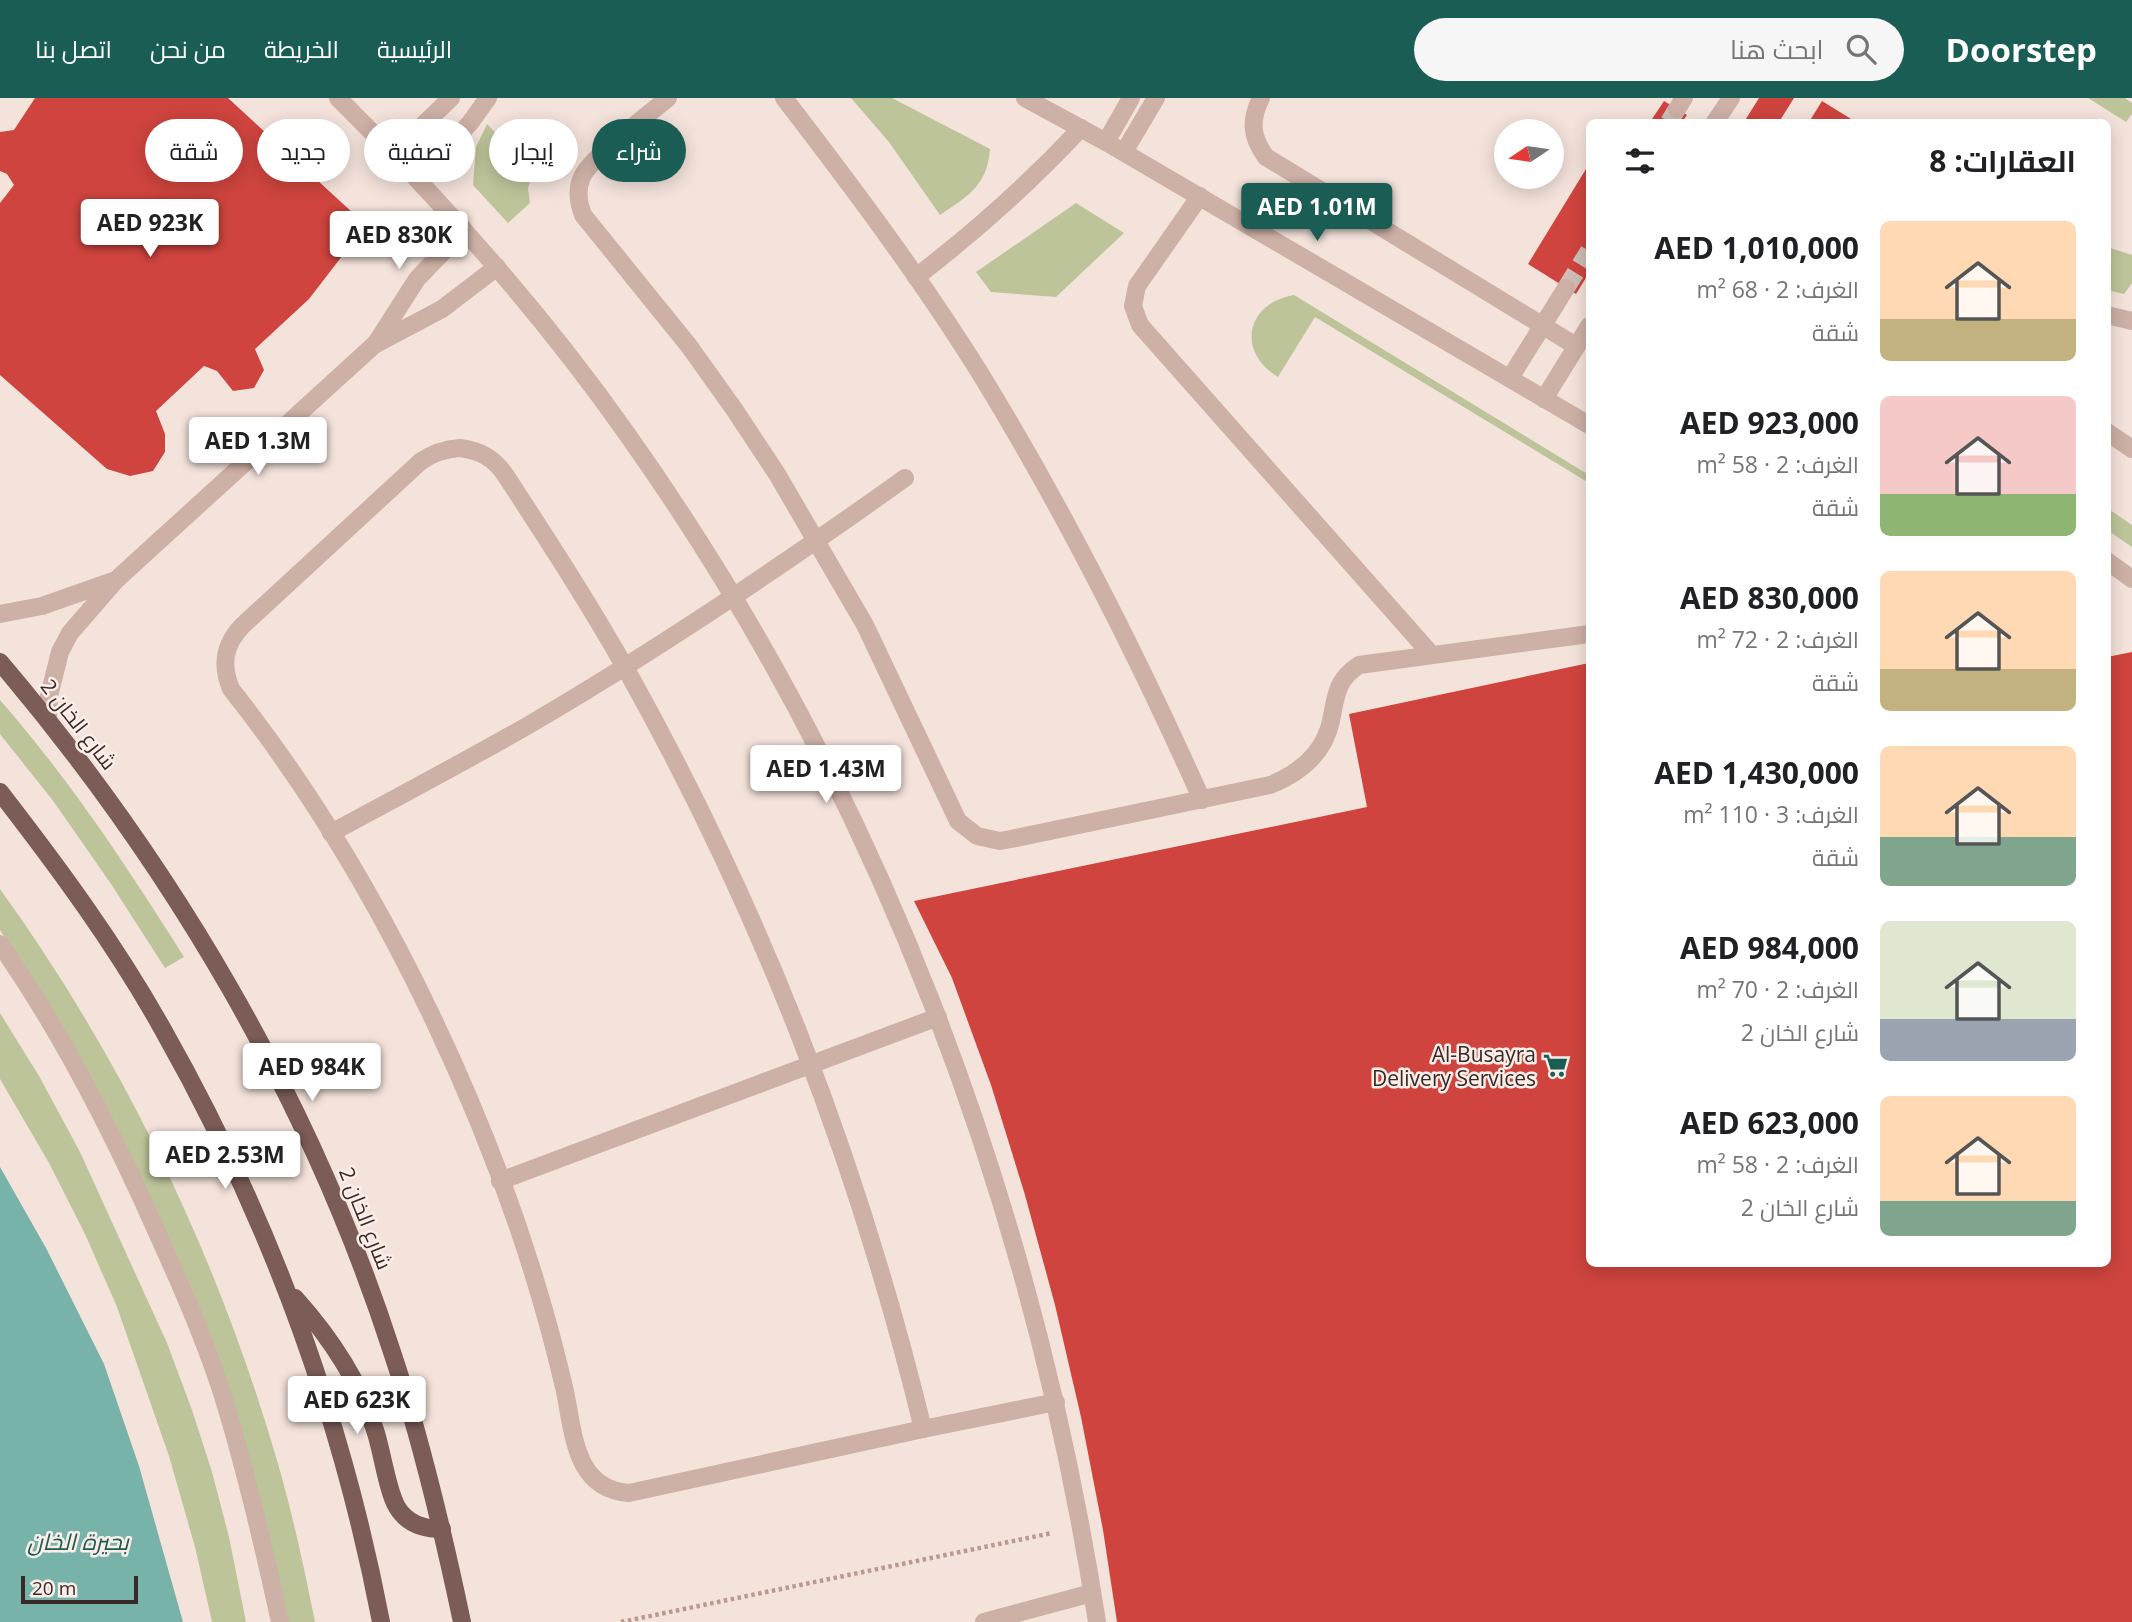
<!DOCTYPE html>
<html lang="ar">
<meta charset="utf-8">
<style>
:root{--surface:#fff;--page:#f6f6f6;--text:#202124;--muted:#757577;--accent:#1a5d54}
body{margin:0;font-family:"Open Sans",Cairo,sans-serif;background:var(--page);color:var(--text);direction:rtl;height:100vh;display:flex;flex-direction:column;font-size:26px;white-space:nowrap}
*{box-sizing:border-box;margin:0}
p{font-size:23px;color:var(--muted)}
.icon{flex:none;width:38px;height:38px;fill:none;stroke:currentColor;stroke-width:2;stroke-linecap:round;stroke-linejoin:round}
.map{position:relative;flex:1;overflow:hidden;direction:ltr}
.sheet{position:absolute;left:1586px;top:21px;width:525px;height:1148px;display:flex;flex-direction:column;background:var(--surface);border-radius:10px;box-shadow:0 4px 18px #0003;direction:rtl}
.sheet>*{flex:none}
.top-card{position:absolute;left:21px;top:21px;width:665px;height:63px;direction:rtl;display:flex;gap:14px}
.needle{width:46px;rotate:257deg}
.controls{position:absolute;left:1494px;top:21px;display:grid;gap:14px}
.controls a{display:grid;place-items:center;width:70px;height:70px;border-radius:50%;background:var(--surface);box-shadow:0 4px 18px #0003;font-size:35px}
.scale{position:absolute;left:21px;bottom:18px;width:117px;box-sizing:border-box;padding-left:7px;border:4px solid #382927;border-top:0;font-size:19px;line-height:24px;white-space:nowrap;color:#382927;-webkit-text-stroke:5px #fbeee8;paint-order:stroke}
.price{position:absolute;translate:-50% -60px;padding:0 16px;border-radius:7px;background:#fff;color:#222;font-size:23px;line-height:46px;filter:drop-shadow(0 2px 4px #0008)}
.price::after{content:'';position:absolute;left:50%;top:42px;width:21px;height:16px;margin-left:-10px;background:inherit;clip-path:polygon(0 0,100% 0,50% 100%)}
.price.current{background:var(--accent);color:#fff}
ul{padding:0;list-style:none}
li{display:flex;align-items:center;gap:21px;height:175px;padding:0 35px}
li span{display:grid;place-items:center;flex:none;width:196px;height:140px;border-radius:10px;color:#555}
li>.icon{margin-inline-start:auto}
span .icon{width:84px;height:84px;fill:#fffc;stroke-width:1}
li b{font-size:30px}
h2{display:flex;justify-content:space-between;align-items:center;height:84px;padding:0 35px;font-size:30px}
.pill{padding:0 24px;border-radius:32px;background:var(--surface);box-shadow:0 4px 18px #0003;font-size:24px;line-height:63px}
.pill.current{background:var(--accent);color:#fff}
header{display:flex;align-items:center;gap:42px;box-sizing:border-box;height:98px;padding:0 35px;background:var(--accent);color:#fff}
header strong{font-size:33px}
nav{display:flex;gap:38px;margin-inline-start:auto;font-size:24px}
.search{width:490px;height:63px;background:var(--page);display:flex;align-items:center;gap:18px;box-sizing:border-box;padding:0 24px;border-radius:38px;color:var(--muted);font-size:26px}
.map>svg:first-child{display:block}
.green{fill:#bec49a}
.water{fill:#78b3a9}
.building{fill:#cf443e}
.lines{fill:none;stroke-linecap:round;stroke-linejoin:round}
.minor-tunnel{stroke:#cebeb7;stroke-width:18;stroke-dasharray:18 9;stroke-linecap:butt}
.path{stroke:#b99990;stroke-width:4.5;stroke-dasharray:3.5 3.5;stroke-linecap:butt}
.minor{stroke:#cdb0a6;stroke-width:18}
.major{stroke:#7b5c57;stroke-width:18}
.labels{text-anchor:middle;dominant-baseline:central;stroke-width:5;stroke-linejoin:round;paint-order:stroke}
.street-label{font-size:21px;fill:#382927;stroke:#fbeee8}
.poi-label{font-size:21px;fill:#382927;stroke:#fbeee8;text-anchor:end}
.water-label{font-size:23px;font-style:italic;fill:#1a5d54;stroke:#fbeee8}
</style>
<header>
<strong>Doorstep</strong>
<div class="search"><svg class="icon" aria-label="search" viewBox="0 0 24 24"><circle cx="10" cy="10" r="6"/><path d="M15 15l6 6"/></svg>ابحث هنا</div>
<nav><a>الرئيسية</a><a>الخريطة</a><a>من نحن</a><a>اتصل بنا</a></nav>
</header>
<div class="map">
<svg width="2132" height="1524" viewBox="0 0 2132 1524">
<rect width="100%" height="100%" fill="#f4e3db"/>
<g class="green">
<path d="M851,0H892L990,51C987,88 968,98 940,117L889,44Z"/>
<path d="M2088,0H2125L2132,5V16L2126,24Z"/>
<path d="M487,26L533,75L528,90L530,105L508,125L473,87L476,49Z"/>
<path d="M1076,105L1124,135L1056,199L991,194L976,174Z"/>
<path d="M2107,149L2132,157V185L2124,196L2107,192Z"/>
<path d="M1294,197L1589,377V385L1315,219L1278,279C1236,254 1246,205 1294,197Z"/>
<path d="M2107,410L2132,427V449L2107,432Z"/>
<path d="M0,602C70,682 128,770 184,859L165,870L111,786L54,704L0,636Z"/>
<path d="M0,791C124,963 216,1155 276,1359C292,1413 304,1469 315,1524H289L255,1382L186,1178L116,1027L75,951L0,832Z"/>
<path d="M0,915L39,978L80,1054L167,1245L192,1312L212,1374L229,1439L246,1524H212L195,1449L169,1358L117,1209L85,1136L49,1065L0,981Z"/>
</g>
<path class="water" d="M0,1069L46,1150L104,1266L139,1368L183,1524H0Z"/>
<g class="building">
<path d="M35,0H228L366,127L309,201L255,251L264,272L254,290L233,293L217,273L204,268L156,313L165,336V354L153,373L130,378L107,371L0,277V105L14,87L7,76L0,73V34L14,32Z"/>
<path d="M1759,0H1794L1779,24H1744Z"/>
<path d="M1664,3L1687,17L1682,24H1650Z"/>
<path d="M1822,3L1856,24H1809Z"/>
<path d="M1589,66V175L1576,196L1528,166Z"/>
<path d="M2132,554V1524H1117L1103,1432L1081,1319L1055,1207L1025,1097L991,987L952,880L914,803L1367,709L1349,616L1589,565V1166H2107V559Z"/>
</g>
<g class="lines">
<g class="minor-tunnel">
<path d="M1669,24L1677,11"/>
<path d="M1566,190L1589,153"/>
</g>
<path class="path" d="M621,1524L1052,1435"/>
<g class="minor">
<path d="M338,0C443,104 542,215 627,336C877,688 1031,1099 1097,1524"/>
<path d="M668,0C649,16 590,60 582,79C576,92 578,104 583,117L689,248L734,311L777,376L865,527L958,723L977,738L1000,743L1011,741L1270,687C1300,675 1324,655 1331,623C1336,598 1336,582 1359,567L1589,536"/>
<path d="M784,0C854,91 923,183 983,280C1066,416 1137,557 1202,702"/>
<path d="M1025,0L1106,44L1589,327"/>
<path d="M1261,0C1250,22 1251,39 1266,59L1576,248"/>
<path d="M1677,11L1684,0"/>
<path d="M1715,24L1731,0"/>
<path d="M1106,44L1131,0"/>
<path d="M1124,54L1156,0"/>
<path d="M394,55L451,0"/>
<path d="M418,81L470,25L488,0"/>
<path d="M1200,98L1137,188L1133,208L1140,227L1431,556"/>
<path d="M916,179C976,133 1030,85 1081,30"/>
<path d="M2107,217L2132,223"/>
<path d="M376,245L417,181L464,132"/>
<path d="M1510,280L1566,190"/>
<path d="M1544,301L1589,228"/>
<path d="M2107,334L2132,351"/>
<path d="M460,350C481,353 494,360 506,378C547,441 589,505 626,571C762,814 857,1060 923,1331L629,1395C573,1391 574,1333 564,1289C508,1049 384,784 231,591C221,567 224,547 242,528L420,364C433,355 444,351 460,350Z"/>
<path d="M2107,463L2132,481"/>
<path d="M0,516L42,508L113,483"/>
<path d="M48,620L49,598L60,554L70,535L116,482L374,247L442,211L497,169"/>
<path d="M331,735C396,700 462,665 527,628C657,552 782,468 905,380"/>
<path d="M0,846C62,935 111,1031 155,1130C179,1183 203,1237 221,1292C245,1368 263,1446 280,1524"/>
<path d="M500,1083L938,919"/>
<path d="M923,1331L1056,1304"/>
<path d="M984,1524L1092,1495"/>
</g>
<g class="major">
<path d="M0,564C173,768 311,1002 393,1257C422,1344 443,1434 462,1524"/>
<path d="M0,694C58,769 115,846 162,930C267,1115 341,1315 381,1524"/>
<path d="M295,1200C330,1239 359,1282 375,1332C382,1352 387,1392 397,1409C407,1426 424,1431 442,1431"/>
</g>
</g>
<defs>
<symbol id="supermarket-bare" viewBox="-9 -9 18 18"><path d="M-6-5.5h2.5l.6 2H6L4.5 2H-2.5L-4.4-4H-6ZM-1.5 3.2a1.3 1.3 0 1 0 .1 0ZM3 3.2a1.3 1.3 0 1 0 .1 0Z" fill="#1a5d54" stroke="#fbeee8" stroke-width="2.5" paint-order="stroke"/></symbol>
</defs>
<g fill-rule="evenodd">
<use href="#supermarket-bare" x="1538" y="950" width="35" height="35"/>
</g>
<g class="labels">
<g class="street-label">
<text transform="translate(79 626) rotate(52)">شارع الخان 2</text>
<text transform="translate(366 1120) rotate(68)">شارع الخان 2</text>
</g>
<g class="poi-label">
<text x="1536" y="956">Al-Busayra<tspan x="1536" dy="24">Delivery Services</tspan></text>
</g>
<g class="water-label">
<text x="78" y="1443">بحيرة الخان</text>
</g>
</g>
</svg>
<div class="controls">
<a><svg class="needle" viewBox="-14 -14 28 28"><path d="M0-13l5 13h-10z" fill="#e53935"/><path d="M0 13l5-13h-10z" fill="#757577"/></svg></a>
</div>
<div class="scale">20 m</div>
<b class="price current" style="left:1317px;top:145px">AED 1.01M</b>
<b class="price" style="left:150px;top:161px">AED 923K</b>
<b class="price" style="left:399px;top:173px">AED 830K</b>
<b class="price" style="left:258px;top:379px">AED 1.3M</b>
<b class="price" style="left:826px;top:707px">AED 1.43M</b>
<b class="price" style="left:312px;top:1005px">AED 984K</b>
<b class="price" style="left:225px;top:1093px">AED 2.53M</b>
<b class="price" style="left:357px;top:1338px">AED 623K</b>
<div class="top-card">
<a class="pill current">شراء</a>
<a class="pill">إيجار</a>
<a class="pill">تصفية</a>
<a class="pill">جديد</a>
<a class="pill">شقة</a>
</div>
<section class="sheet">
<h2>العقارات: 8<svg class="icon" aria-label="filters" viewBox="0 0 24 24"><path d="M4 7h16M4 17h16"/><circle cx="9" cy="7" r="2"/><circle cx="15" cy="17" r="2"/></svg></h2>
<ul>
<li><span style="background:linear-gradient(#ffd9b3 70%,#c2b280 0)"><svg class="icon" aria-label="home" viewBox="0 0 24 24"><path d="M3 11l9-7 9 7M6 9v11h12V9"/></svg></span><div><b>AED 1,010,000</b><p>الغرف: 2 · 68 m²</p><p>شقة</p></div></li>
<li><span style="background:linear-gradient(#f6c9c9 70%,#8fb573 0)"><svg class="icon" aria-label="home" viewBox="0 0 24 24"><path d="M3 11l9-7 9 7M6 9v11h12V9"/></svg></span><div><b>AED 923,000</b><p>الغرف: 2 · 58 m²</p><p>شقة</p></div></li>
<li><span style="background:linear-gradient(#ffd9b3 70%,#c2b280 0)"><svg class="icon" aria-label="home" viewBox="0 0 24 24"><path d="M3 11l9-7 9 7M6 9v11h12V9"/></svg></span><div><b>AED 830,000</b><p>الغرف: 2 · 72 m²</p><p>شقة</p></div></li>
<li><span style="background:linear-gradient(#ffd9b3 65%,#7fa58c 0)"><svg class="icon" aria-label="home" viewBox="0 0 24 24"><path d="M3 11l9-7 9 7M6 9v11h12V9"/></svg></span><div><b>AED 1,430,000</b><p>الغرف: 3 · 110 m²</p><p>شقة</p></div></li>
<li><span style="background:linear-gradient(#dfe7d0 70%,#9aa5b1 0)"><svg class="icon" aria-label="home" viewBox="0 0 24 24"><path d="M3 11l9-7 9 7M6 9v11h12V9"/></svg></span><div><b>AED 984,000</b><p>الغرف: 2 · 70 m²</p><p>شارع الخان 2</p></div></li>
<li><span style="background:linear-gradient(#ffd9b3 75%,#7fa58c 0)"><svg class="icon" aria-label="home" viewBox="0 0 24 24"><path d="M3 11l9-7 9 7M6 9v11h12V9"/></svg></span><div><b>AED 623,000</b><p>الغرف: 2 · 58 m²</p><p>شارع الخان 2</p></div></li>
</ul>
</section>
</div>
